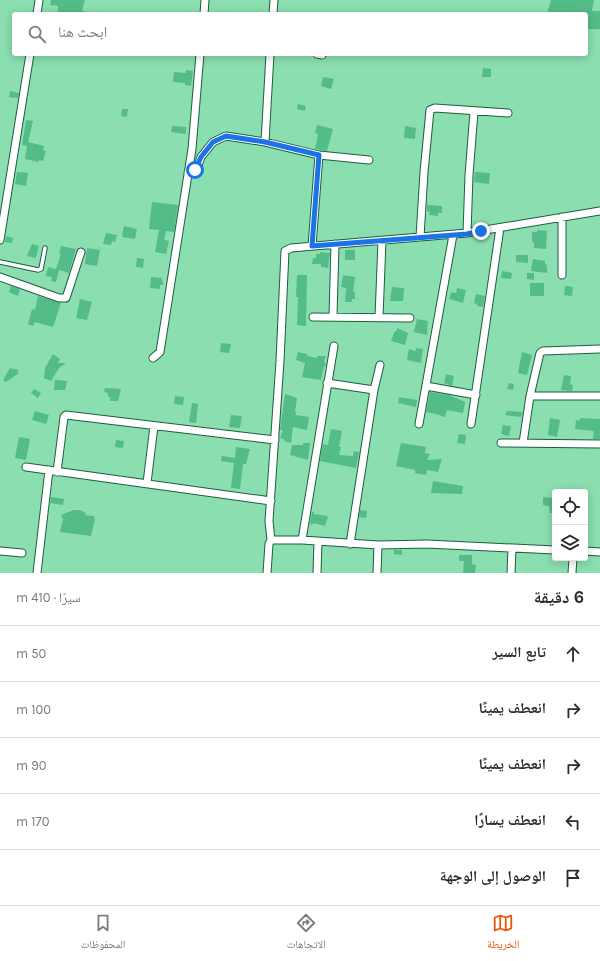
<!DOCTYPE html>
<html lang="ar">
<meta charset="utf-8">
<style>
:root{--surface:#fff;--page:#f2f2f3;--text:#2b2b33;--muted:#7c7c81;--line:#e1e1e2;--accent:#ea580c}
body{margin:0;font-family:Karla,"Noto Naskh Arabic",sans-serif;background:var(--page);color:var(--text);direction:rtl}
.controls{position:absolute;right:12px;bottom:12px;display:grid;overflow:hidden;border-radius:4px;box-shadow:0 2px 10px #0003}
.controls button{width:36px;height:36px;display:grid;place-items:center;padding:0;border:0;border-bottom:1px solid var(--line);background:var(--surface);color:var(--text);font:20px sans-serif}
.stop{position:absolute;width:12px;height:12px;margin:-9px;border:3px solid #1a73e8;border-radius:50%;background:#fff}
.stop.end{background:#1a73e8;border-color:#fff;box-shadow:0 1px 4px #0008}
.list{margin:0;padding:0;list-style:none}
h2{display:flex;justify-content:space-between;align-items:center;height:52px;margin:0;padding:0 16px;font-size:17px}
h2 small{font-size:13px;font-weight:400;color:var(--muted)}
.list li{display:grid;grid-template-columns:26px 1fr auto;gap:12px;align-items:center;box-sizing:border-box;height:56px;padding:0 16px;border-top:1px solid var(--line)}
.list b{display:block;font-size:15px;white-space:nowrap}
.list em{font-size:13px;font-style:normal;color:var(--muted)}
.icon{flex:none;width:22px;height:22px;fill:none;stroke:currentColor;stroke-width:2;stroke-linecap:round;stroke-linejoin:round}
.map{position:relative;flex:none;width:600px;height:573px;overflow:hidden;direction:ltr}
.search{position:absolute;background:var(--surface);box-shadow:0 2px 10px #0003;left:12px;right:12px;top:12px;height:44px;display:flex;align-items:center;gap:10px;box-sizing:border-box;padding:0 14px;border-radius:4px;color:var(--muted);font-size:15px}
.sheet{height:332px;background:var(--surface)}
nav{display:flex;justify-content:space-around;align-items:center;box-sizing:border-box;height:56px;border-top:1px solid var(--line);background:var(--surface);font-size:11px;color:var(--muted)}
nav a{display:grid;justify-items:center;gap:2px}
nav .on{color:var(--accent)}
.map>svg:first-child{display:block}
.building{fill:#54bc88}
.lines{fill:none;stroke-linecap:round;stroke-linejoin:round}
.lane-casing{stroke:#1d5e3f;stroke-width:5.5}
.street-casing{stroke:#1d5e3f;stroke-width:9}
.lane{stroke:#fff;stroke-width:3.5}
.street{stroke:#fff;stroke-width:7}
.route{stroke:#1a73e8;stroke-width:5}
</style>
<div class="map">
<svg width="600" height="573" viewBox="0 0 600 573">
<rect width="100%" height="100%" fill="#8adeb0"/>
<path class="building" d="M51,0H85L82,10L90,14H58V6L50,5Z
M551,0H594L592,11H600V29H586V14H547Z
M483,68L491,69V77H482Z
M186,70L193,71L191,86L185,85V83L173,82L174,72L186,73Z
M323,77L334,79L331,89L321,86Z
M10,91L19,93L18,98L9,97Z
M298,104L306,106L305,111L297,109Z
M122,109H128L127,117L121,116Z
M26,120L33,121L28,142L44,146L43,150L46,151L43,161L39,160V162L25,159L27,146L22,145Z
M317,125L333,129L327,151L315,149L318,134L315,133Z
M172,126L186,127V134L171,132Z
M405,126L416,128L415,139L404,138Z
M17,172L28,173L26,186L15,184Z
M475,172L490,173L489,184L474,182Z
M152,202L178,205L174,232L166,231L164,240L169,241L166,254L155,252L159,230L149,229Z
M427,205L442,206V213H438V216L429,215L430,212L427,211Z
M124,226L137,229L135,239L122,237Z
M537,230L547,231L546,249L534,248V243H533L532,240V232H537Z
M106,233L117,235L115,242L112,241L111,245L103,244Z
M6,236L13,238L12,243L5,242Z
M32,244L39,246L36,258L27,256Z
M61,246L76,249L69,273L56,269L61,254H59Z
M87,248L100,250L97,266L85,264Z
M345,250H355V260H345Z
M320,252L330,253L328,268L321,267V264H312L313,258H316V254H320Z
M516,255H528V263L516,262Z
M137,258L144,259L143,268L136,267Z
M533,259L545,261V264H546L547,267V273L531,271Z
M48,267L59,270L56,282L51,281L52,277L46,276Z
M502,271L512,273L511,279L501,278Z
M527,273H534V280L527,279Z
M297,275H307L306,326L297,325L298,297H296Z
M343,275L355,277L353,292H355V299H352V302H345L346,288L341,287Z
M151,277L162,278L161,280L163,281V285H160V289L150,288Z
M530,283H544V296H530Z
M11,286L20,289L18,296L9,292Z
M565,286L573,287L572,296L564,295Z
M392,287L404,288L403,301H390Z
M457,288L466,290L463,303L449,299L451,292L456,293Z
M476,294L485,296L483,307L477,306V304L474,303Z
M38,296L61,303L53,327L35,322L33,326L28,324L32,309L35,310Z
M80,299L92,302L87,320L76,318Z
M417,319L428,321L427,335L414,332Z
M397,328L408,333L405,345L391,341L395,331H397Z
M221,343L231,344L229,353L220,352Z
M416,348L423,349L421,363L407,360L409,349L416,351Z
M298,352L307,354V356L317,358V356H326L324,361L325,362L326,367L324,366L321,380L302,377L305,363L296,360Z
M522,352L532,355L527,375L518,373Z
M53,354L60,359L58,363H66L59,368L51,381L44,378L45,368Z
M10,368L18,370L17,372L19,373L6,382L3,380Z
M446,374L454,376L452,386L444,383Z
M564,375L571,376L570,384L573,385L572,391L561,390Z
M55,380L67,381L65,390H54Z
M509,383L514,384L513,390L507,389Z
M105,388L121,389L118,401H110V397H108V393L104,392Z
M34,389L41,393L38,398L31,393Z
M430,392L449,395L465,402L463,413L447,410L445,417L440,416V415L426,412Z
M285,394L297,398L295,412H296V415L309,417L307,430L293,427L291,443L284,441V439L280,438L283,430H280Z
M175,396L184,397L183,405L174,404Z
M399,397L417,400L416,407L398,403Z
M192,403L198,404L196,423L189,422Z
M35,411L49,415L46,424L32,420Z
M507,411L522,412L521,417L505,415Z
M231,415L242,416L240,428L229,427Z
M550,418L560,420L557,437L548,435Z
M580,418L600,419V439H593L594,431L575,429L576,420L580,421Z
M503,425L511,426L509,436L501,434Z
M331,429L342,431L339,447H341L339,455L353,456L354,451L359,452L356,468L320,461L323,444L328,445Z
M459,434L466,435L465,444L457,443Z
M19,437L30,439L26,460L15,458Z
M116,440L124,441L123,448L115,447Z
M303,443H310L308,460L290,455L292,445H303Z
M401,443L426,447L425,453L430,454L427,460L442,459L438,472L427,470L426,475L415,473V470L396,466Z
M236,447L250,449L246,464H243L240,489L231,488L234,463L221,461L222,456L235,458Z
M433,481L463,486L462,494L431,493Z
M51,497L64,499L63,505L50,503Z
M543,497L555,498V513H550L549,506L543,505Z
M74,510H80L86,513L85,515L94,516L95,519L91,536L60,532L63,519L61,516L63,514Z
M360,510L367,511L366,518L359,517Z
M312,512H314V514L328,516L325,526L313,523L312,525L310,524Z
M394,550H402V555L394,554Z
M459,555H472V564L476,565L475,573H463L464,561H459Z"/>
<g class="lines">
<defs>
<path id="lane" d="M0,262L38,270L41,269L45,248"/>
<path id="street" d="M37,14L39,0
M204,14L205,0
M273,14L274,0
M317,54L322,55
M265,142L270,54
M319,155L369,160
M188,173L197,168L201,157L213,142L226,136L265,142L319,155L312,246
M562,217V275
M467,233L469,175L474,112
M420,237L424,172L430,110L435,108L508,113
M0,240L30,54
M0,277L59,298H66L81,252
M333,316L335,244
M313,317L410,318
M379,317L382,241
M153,358L160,352L192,149L200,54
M327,383L374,390
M426,386L476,395
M530,396H600
M419,424L453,235
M471,424L500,228
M501,443L600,444
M523,443L530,396L540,353L543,351L600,349
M26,467L271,501
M57,472L64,417L66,415L275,440
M147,483L154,426
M271,540L269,521L280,361L285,251L291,248L467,233L600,211
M302,540L334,346
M350,544L374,390L380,365
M0,551L22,553
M585,551L600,552
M37,573L49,470
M267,573L269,544L271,540H302L378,545L427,544L555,550
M317,573L318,542
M377,573L378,545
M511,573L512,549
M572,573L573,558"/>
</defs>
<use href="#lane" class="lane-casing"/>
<use href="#street" class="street-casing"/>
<use href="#lane" class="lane"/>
<use href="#street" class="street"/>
</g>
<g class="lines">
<path class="route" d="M195,170L201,157L213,142L226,136L265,142L319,155L312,246L467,234L481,231"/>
</g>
</svg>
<div class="controls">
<button><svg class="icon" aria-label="locate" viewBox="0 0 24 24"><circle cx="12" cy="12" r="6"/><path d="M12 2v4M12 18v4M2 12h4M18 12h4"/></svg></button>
<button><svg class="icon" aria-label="layers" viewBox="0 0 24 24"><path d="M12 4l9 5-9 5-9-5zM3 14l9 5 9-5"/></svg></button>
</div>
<div class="stop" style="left:195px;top:170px"></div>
<div class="stop end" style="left:481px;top:231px"></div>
<div class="search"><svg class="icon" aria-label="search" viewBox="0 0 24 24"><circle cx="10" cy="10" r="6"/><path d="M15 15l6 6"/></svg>ابحث هنا</div>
</div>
<section class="sheet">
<h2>6 دقيقة<small>سيرًا · 410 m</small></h2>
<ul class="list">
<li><svg class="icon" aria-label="ahead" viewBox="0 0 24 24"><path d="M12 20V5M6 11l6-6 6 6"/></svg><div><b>تابع السير</b></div><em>50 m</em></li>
<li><svg class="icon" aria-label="right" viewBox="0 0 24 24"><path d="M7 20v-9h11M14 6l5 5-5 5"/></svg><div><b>انعطف يمينًا</b></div><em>100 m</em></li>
<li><svg class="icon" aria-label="right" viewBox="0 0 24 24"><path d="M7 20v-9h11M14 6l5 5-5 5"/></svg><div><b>انعطف يمينًا</b></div><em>90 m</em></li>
<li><svg class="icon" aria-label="left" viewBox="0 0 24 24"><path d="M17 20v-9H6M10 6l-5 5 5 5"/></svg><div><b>انعطف يسارًا</b></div><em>170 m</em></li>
<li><svg class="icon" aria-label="arrive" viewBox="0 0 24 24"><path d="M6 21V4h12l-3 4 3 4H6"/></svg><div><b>الوصول إلى الوجهة</b></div></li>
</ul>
</section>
<nav>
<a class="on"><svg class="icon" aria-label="map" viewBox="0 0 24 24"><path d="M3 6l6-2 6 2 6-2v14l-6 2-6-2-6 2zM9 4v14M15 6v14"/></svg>الخريطة</a>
<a><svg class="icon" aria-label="directions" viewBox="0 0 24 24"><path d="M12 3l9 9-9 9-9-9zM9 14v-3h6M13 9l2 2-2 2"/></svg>الاتجاهات</a>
<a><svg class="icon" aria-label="saved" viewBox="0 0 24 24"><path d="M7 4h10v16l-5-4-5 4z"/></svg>المحفوظات</a>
</nav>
